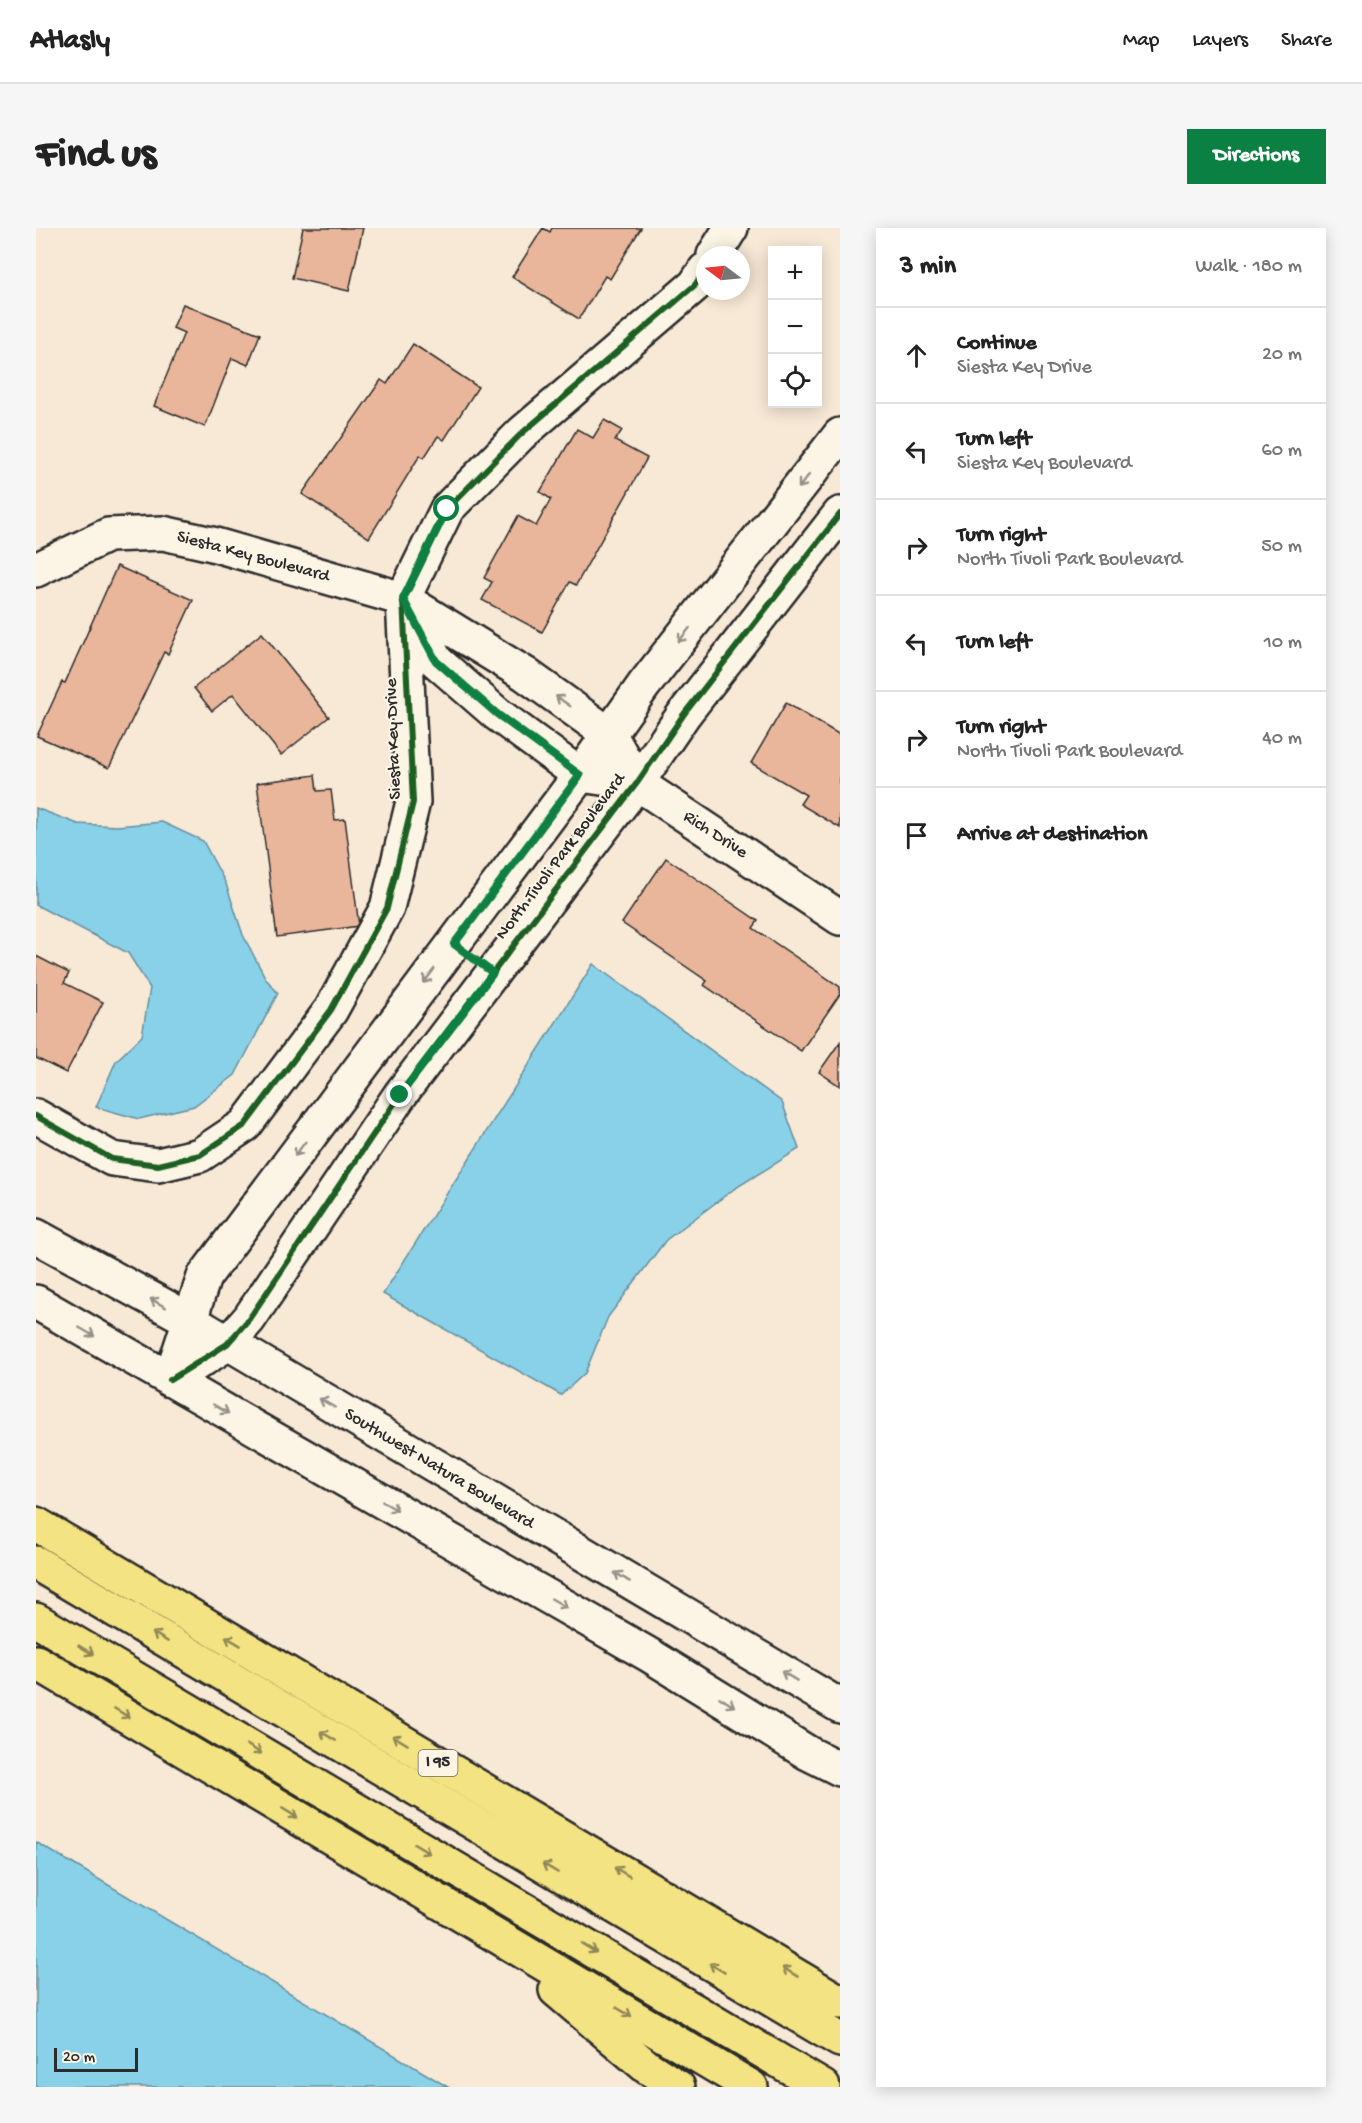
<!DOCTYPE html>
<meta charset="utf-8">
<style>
:root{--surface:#fff;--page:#f6f6f6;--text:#222;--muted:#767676;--line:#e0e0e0;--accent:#0b8043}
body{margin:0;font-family:"Gochi Hand",sans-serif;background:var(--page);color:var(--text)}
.controls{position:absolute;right:18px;top:18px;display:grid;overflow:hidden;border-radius:0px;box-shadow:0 3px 15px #0003}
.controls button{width:54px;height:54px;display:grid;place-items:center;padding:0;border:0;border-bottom:2px solid var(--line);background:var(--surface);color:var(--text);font:30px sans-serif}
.compass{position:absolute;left:660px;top:18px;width:54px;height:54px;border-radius:50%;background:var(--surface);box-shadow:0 3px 15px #0003;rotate:286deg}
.scale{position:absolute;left:18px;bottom:15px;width:84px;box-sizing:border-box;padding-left:6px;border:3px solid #2b2b2b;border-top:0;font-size:16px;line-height:21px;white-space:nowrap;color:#2b2b2b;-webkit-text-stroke:4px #fcf5e5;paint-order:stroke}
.stop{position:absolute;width:18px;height:18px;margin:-14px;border:4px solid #0b8043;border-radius:50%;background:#fff}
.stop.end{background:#0b8043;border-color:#fff;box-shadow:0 2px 6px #0008}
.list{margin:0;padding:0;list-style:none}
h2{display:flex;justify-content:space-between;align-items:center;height:78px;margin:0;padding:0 24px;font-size:26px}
h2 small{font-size:20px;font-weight:400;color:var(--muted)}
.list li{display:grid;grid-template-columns:39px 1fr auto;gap:18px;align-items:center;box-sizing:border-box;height:96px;padding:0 24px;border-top:2px solid var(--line)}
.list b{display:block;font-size:22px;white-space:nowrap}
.list p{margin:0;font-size:20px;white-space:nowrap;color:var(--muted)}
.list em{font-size:20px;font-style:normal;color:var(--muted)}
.icon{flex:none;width:33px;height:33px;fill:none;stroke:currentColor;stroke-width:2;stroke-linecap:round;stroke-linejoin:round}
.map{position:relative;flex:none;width:804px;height:1859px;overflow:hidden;border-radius:0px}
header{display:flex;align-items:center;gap:36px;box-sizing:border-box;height:84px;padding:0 30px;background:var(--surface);border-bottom:2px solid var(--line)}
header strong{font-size:28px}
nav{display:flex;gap:33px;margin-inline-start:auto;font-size:21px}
.intro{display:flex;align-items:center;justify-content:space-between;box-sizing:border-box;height:144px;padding:0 36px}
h1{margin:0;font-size:42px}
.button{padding:15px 27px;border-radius:0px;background:var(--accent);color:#fff;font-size:21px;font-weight:700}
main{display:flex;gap:36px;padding:0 36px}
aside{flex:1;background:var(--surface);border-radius:0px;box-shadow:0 3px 15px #0003}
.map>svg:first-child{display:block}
.water{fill:#88d1e9;stroke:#638f9d;stroke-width:1.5}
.building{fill:#e9b69b;stroke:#2b2b2b;stroke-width:1.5}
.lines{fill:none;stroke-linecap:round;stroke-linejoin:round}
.minor-casing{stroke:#2b2b2b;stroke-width:38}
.highway-casing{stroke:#2b2b2b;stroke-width:38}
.minor{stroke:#fcf5e5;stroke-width:33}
.highway{stroke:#f4e382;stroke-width:33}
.cycleway-casing{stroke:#fcf5e5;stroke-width:10}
.cycleway{stroke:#1b5e20;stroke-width:6}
.oneway{stroke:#949088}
.oneway2{stroke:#908756}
.route{stroke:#0b8043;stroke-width:8}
.labels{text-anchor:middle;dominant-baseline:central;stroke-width:4.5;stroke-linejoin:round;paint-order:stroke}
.shield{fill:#fcf5e5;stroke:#6a6863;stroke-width:1.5}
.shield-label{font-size:16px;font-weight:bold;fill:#2b2b2b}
.street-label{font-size:18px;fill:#2b2b2b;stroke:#fcf5e5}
</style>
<header>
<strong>Atlasly</strong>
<nav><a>Map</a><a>Layers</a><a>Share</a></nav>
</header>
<div class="intro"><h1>Find us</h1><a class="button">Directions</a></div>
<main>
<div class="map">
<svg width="804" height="1859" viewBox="0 0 804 1859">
<rect width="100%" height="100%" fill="#f8e8d6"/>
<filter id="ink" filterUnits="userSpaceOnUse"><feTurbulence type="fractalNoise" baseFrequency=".0167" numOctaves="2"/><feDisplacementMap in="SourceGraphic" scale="12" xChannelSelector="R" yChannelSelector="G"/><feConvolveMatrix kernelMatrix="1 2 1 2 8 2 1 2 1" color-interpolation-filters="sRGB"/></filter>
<g filter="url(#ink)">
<path class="water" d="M0,580L42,596L81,598L126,594L167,613L190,656L207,707L230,751L242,765L199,847L158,878L103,891L60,879L80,833L106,808L114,760L92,725L0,677Z
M557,736L746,874L763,921L698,961L630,1012L572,1089L549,1145L525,1167L347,1066Z
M0,1614L412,1859H0Z"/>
<path class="building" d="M267,0H327L313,63L256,50Z
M507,0L514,4L516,0H605L574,51L569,48L543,91L476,49Z
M147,76L224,106L212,137L196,130L169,199L118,178L148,105L137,100Z
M377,116L442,159L408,212L402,208L388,230L384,227L333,310L266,266L345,152L351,156Z
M568,192L586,202L579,213L611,230L540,357L534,354L506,404L446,372L456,354L448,350L482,288L500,298L515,271L504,264L541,201L557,210Z
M81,338L157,372L132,426L128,424L73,540L1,508L26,454L29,455Z
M226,405L293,489L245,527L197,466L176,483L158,460Z
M750,475L804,507V600L764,576L770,567L715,535Z
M279,547L281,563L295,562L299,592L309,591L323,698L241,709L221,555Z
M630,630L722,693L717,700L804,759V766L765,823L668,757L671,753L586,695Z
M0,728L33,745L28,755L67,774L30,845L0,830Z
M804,814V858L783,844Z"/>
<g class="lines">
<defs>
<path id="minor" d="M678,27L695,0
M0,342L72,307L127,305L176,316L367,371L489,446L574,507L601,555L804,690
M372,380L400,433L461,486L544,547L601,555
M0,888L76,931L122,937L164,927L209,897L295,782L351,680L377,574L367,371L411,281L485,206L659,57L669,42
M0,1008L152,1091L804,1478
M0,1074L615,1428L772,1525L804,1541
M134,1152L168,1049L544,547L608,457L804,207
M134,1152L191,1116L213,1091L364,867L601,555L648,486L804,286"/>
<path id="highway" d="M0,1296L804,1774
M0,1335L804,1812
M0,1392L787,1859
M0,1434L715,1859
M520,1762L611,1839L642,1859"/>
</defs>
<use href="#minor" class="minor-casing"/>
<use href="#highway" class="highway-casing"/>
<use href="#minor" class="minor"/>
<use href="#highway" class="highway"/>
<defs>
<path id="cycleway" d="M0,888L76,931L122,937L164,927L209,897L295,782L351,680L377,574L367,371L411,281L485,206L659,57L669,42
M134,1152L191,1116L213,1091L364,867L601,555L648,486L804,286"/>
</defs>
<use href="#cycleway" class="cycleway-casing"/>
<use href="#cycleway" class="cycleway"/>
</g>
<defs><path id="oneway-shaft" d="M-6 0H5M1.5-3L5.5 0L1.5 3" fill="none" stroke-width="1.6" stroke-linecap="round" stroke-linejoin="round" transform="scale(1.5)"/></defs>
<g class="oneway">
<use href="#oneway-shaft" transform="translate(768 253) rotate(128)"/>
<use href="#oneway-shaft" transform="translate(648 407) rotate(129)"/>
<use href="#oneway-shaft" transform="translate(527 473) rotate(-145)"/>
<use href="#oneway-shaft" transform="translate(393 748) rotate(127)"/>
<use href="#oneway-shaft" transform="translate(264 921) rotate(127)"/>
<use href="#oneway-shaft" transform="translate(122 1075) rotate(-151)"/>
<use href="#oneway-shaft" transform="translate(51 1104) rotate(30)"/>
<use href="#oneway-shaft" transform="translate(291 1175) rotate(-150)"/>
<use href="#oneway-shaft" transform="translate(185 1181) rotate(30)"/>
<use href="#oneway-shaft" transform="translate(354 1278) rotate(30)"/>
<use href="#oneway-shaft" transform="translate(586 1349) rotate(-149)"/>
<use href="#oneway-shaft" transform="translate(523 1375) rotate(30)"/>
<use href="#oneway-shaft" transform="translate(753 1448) rotate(-149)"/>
<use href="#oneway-shaft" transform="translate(691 1474) rotate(32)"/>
</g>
<g class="oneway2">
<use href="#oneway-shaft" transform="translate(124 1409) rotate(-149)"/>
<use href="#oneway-shaft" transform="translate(197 1413) rotate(-149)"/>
<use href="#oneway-shaft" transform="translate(50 1422) rotate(31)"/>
<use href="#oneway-shaft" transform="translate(86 1485) rotate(31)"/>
<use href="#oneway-shaft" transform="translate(292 1508) rotate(-149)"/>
<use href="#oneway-shaft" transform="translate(364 1512) rotate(-149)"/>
<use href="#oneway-shaft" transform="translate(218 1521) rotate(31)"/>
<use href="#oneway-shaft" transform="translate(254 1585) rotate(31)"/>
<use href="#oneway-shaft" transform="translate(386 1621) rotate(31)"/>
<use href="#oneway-shaft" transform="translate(514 1640) rotate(-149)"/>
<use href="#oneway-shaft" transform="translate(586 1644) rotate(-149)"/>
<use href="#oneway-shaft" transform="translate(553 1720) rotate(31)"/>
<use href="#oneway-shaft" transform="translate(681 1740) rotate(-149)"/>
<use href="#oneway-shaft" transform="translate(754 1744) rotate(-149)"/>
<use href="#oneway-shaft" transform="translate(588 1784) rotate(31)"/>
</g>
</g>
<g class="lines" filter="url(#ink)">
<path class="route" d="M364,867L457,745L418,716L544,547L461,486L400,433L367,371L411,281"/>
</g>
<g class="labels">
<rect class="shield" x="382.5" y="1522" width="39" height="26" rx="4.5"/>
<g class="shield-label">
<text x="402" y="1535">I 95</text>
</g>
<g class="street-label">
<text transform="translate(217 329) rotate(15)">Siesta Key Boulevard</text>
<text transform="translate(358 511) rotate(-92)">Siesta Key Drive</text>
<text transform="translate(679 607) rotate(33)">Rich Drive</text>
<text transform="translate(525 629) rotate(-53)">North Tivoli Park Boulevard</text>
<text transform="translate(403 1241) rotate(31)">Southwest Natura Boulevard</text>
</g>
</g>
</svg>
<div class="controls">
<button>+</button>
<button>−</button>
<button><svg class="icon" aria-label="locate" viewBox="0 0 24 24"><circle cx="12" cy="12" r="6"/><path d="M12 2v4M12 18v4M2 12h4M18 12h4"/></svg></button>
</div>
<svg class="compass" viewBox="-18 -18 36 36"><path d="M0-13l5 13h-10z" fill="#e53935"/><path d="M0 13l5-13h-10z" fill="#767676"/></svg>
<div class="scale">20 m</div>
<div class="stop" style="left:411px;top:281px"></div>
<div class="stop end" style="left:364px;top:867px"></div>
</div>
<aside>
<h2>3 min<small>Walk · 180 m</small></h2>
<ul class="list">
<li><svg class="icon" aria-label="ahead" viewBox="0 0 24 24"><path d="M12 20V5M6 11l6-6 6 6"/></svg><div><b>Continue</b><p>Siesta Key Drive</p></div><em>20 m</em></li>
<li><svg class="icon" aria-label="left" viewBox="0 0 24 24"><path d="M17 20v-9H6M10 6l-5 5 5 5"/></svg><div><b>Turn left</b><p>Siesta Key Boulevard</p></div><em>60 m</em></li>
<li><svg class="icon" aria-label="right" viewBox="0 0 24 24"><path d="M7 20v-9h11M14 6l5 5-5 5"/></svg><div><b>Turn right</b><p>North Tivoli Park Boulevard</p></div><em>50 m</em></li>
<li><svg class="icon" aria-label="left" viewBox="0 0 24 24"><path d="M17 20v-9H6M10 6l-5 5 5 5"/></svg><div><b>Turn left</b></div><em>10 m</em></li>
<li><svg class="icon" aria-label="right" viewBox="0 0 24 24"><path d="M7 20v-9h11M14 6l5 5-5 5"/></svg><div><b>Turn right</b><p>North Tivoli Park Boulevard</p></div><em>40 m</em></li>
<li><svg class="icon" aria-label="arrive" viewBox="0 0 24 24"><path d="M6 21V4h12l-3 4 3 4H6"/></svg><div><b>Arrive at destination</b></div></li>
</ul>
</aside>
</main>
